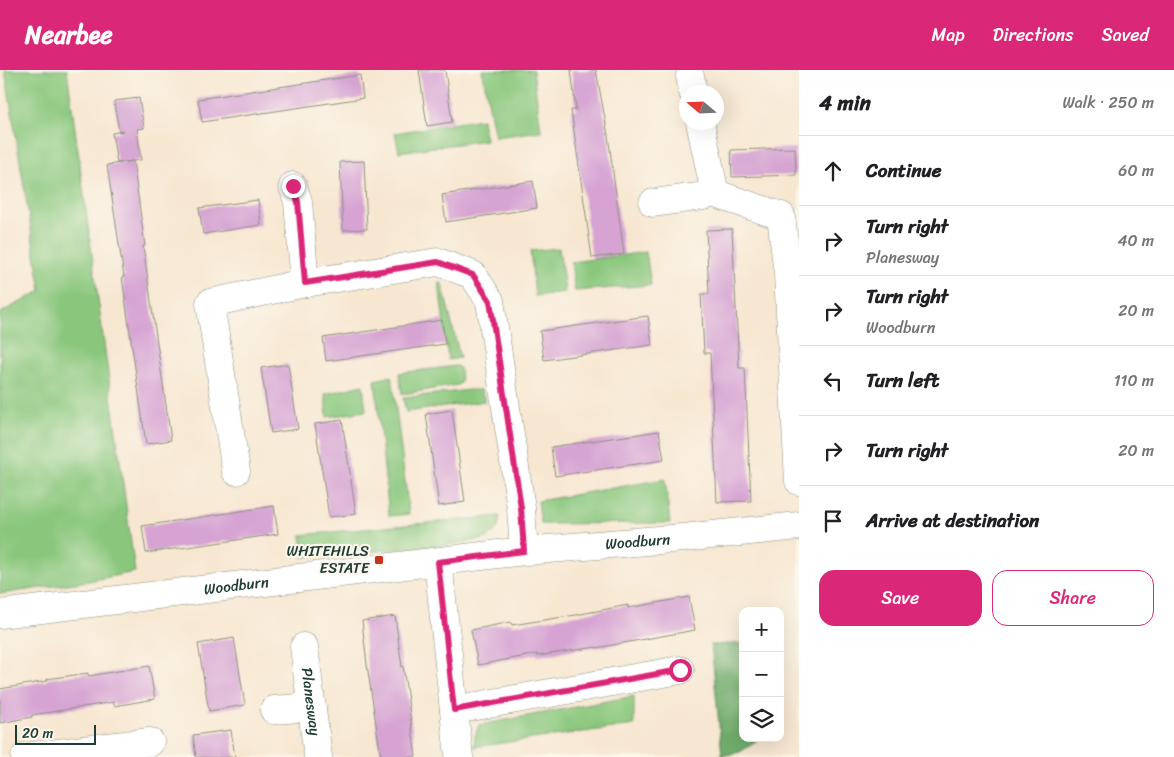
<!DOCTYPE html>
<meta charset="utf-8">
<style>
:root{--surface:#fff;--page:#f6f6f6;--text:#202124;--muted:#757577;--line:#e0e0e0;--accent:#db2777}
body{margin:0;font-family:Sriracha,sans-serif;background:var(--page);color:var(--text)}
.controls{position:absolute;right:15px;bottom:15px;display:grid;overflow:hidden;border-radius:10px;box-shadow:0 5px 20px #0002}
.controls button{width:45px;height:45px;display:grid;place-items:center;padding:0;border:0;border-bottom:1px solid var(--line);background:var(--surface);color:var(--text);font:25px sans-serif}
.compass{position:absolute;left:679px;top:15px;width:45px;height:45px;border-radius:50%;background:var(--surface);box-shadow:0 5px 20px #0002;rotate:289deg}
.scale{position:absolute;left:15px;bottom:12px;width:81px;box-sizing:border-box;padding-left:5px;border:2px solid #1f3d34;border-top:0;font-size:14px;line-height:18px;white-space:nowrap;color:#1f3d34;-webkit-text-stroke:4px #fbf7ec;paint-order:stroke}
.stop{position:absolute;width:15px;height:15px;margin:-11px;border:4px solid #db2777;border-radius:50%;background:#fff}
.stop.end{background:#db2777;border-color:#fff;box-shadow:0 1px 5px #0008}
.list{margin:0;padding:0;list-style:none}
h2{display:flex;justify-content:space-between;align-items:center;height:65px;margin:0;padding:0 20px;font-size:21px}
h2 small{font-size:16px;font-weight:400;color:var(--muted)}
.list li{display:grid;grid-template-columns:32px 1fr auto;gap:15px;align-items:center;box-sizing:border-box;height:70px;padding:0 20px;border-top:1px solid var(--line)}
.list b{display:block;font-size:19px;white-space:nowrap}
.list p{margin:0;font-size:16px;white-space:nowrap;color:var(--muted)}
.list em{font-size:16px;font-style:normal;color:var(--muted)}
.actions{display:flex;gap:10px;padding:15px 20px}
.actions a{flex:1;padding:11px 0;border:1px solid var(--accent);border-radius:15px;text-align:center;font-size:18px;color:var(--accent)}
.actions .main{background:var(--accent);color:#fff}
.icon{flex:none;width:28px;height:28px;fill:none;stroke:currentColor;stroke-width:2;stroke-linecap:round;stroke-linejoin:round}
.map{position:relative;flex:none;width:799px;height:687px;overflow:hidden}
header{display:flex;align-items:center;gap:30px;box-sizing:border-box;height:70px;padding:0 25px;background:var(--accent);color:#fff}
header strong{font-size:24px}
nav{display:flex;gap:28px;margin-inline-start:auto;font-size:18px}
main{display:flex}
aside{flex:1;background:var(--surface)}
.map>svg:first-child{display:block}
.green{fill:#8ac77d;stroke:#548258}
.forest{fill:#6fac6c;stroke:#477450}
.building{fill:#d6a3d3}
.lines{fill:none;stroke-linecap:round;stroke-linejoin:round}
.minor-casing{stroke:#8b9282;stroke-width:29}
.minor{stroke:#fff;stroke-width:28}
.route{stroke:#db2777;stroke-width:6}
.poi-dot{fill:#c8321e;stroke:#fbf7ec;stroke-width:2}
.labels{text-anchor:middle;dominant-baseline:central;stroke-width:4.5;stroke-linejoin:round;paint-order:stroke}
.street-label{font-size:15px;fill:#1f3d34;stroke:#fbf7ec}
.poi-label{font-size:15px;fill:#1f3d34;stroke:#fbf7ec;text-anchor:end}
</style>
<header>
<strong>Nearbee</strong>
<nav><a>Map</a><a>Directions</a><a>Saved</a></nav>
</header>
<main>
<div class="map">
<svg width="799" height="687" viewBox="0 0 799 687">
<rect width="100%" height="100%" fill="#fbf7ec"/>
<filter id="ink" filterUnits="userSpaceOnUse"><feTurbulence type="fractalNoise" baseFrequency=".02" numOctaves="2"/><feDisplacementMap in="SourceGraphic" scale="10" xChannelSelector="R" yChannelSelector="G"/><feConvolveMatrix kernelMatrix="1 2 1 2 8 2 1 2 1" color-interpolation-filters="sRGB"/></filter>
<filter id="wash" filterUnits="userSpaceOnUse"><feTurbulence type="fractalNoise" baseFrequency=".0096" numOctaves="4" result="noise"/><feDisplacementMap in="SourceGraphic" scale="20" xChannelSelector="R" yChannelSelector="G"/><feGaussianBlur stdDeviation="1.12" result="paint"/><feColorMatrix in="noise" values="0 0 0 0 0 0 0 0 0 0 0 0 0 0 0 0 0 1.4 0 .05"/><feComposite in="paint" operator="in"/></filter>
<g filter="url(#wash)">
<rect width="100%" height="100%" fill="#f7e7d1"/>
<path class="green" d="M5,0H67L135,502L88,511L0,524V243L41,221Z
M482,0H533L541,61L495,67Z
M482,49L486,70L399,82L395,63Z
M559,178L565,222L535,226L530,181Z
M646,182L651,215L575,221L571,192Z
M439,213H442L460,288L448,290Z
M456,296L460,298L461,312L458,315L402,324L399,303Z
M392,306L409,444L389,446L375,310Z
M363,315L366,341L327,347L325,324Z
M469,320H481L485,331L406,342L403,328Z
M665,409L670,453L541,454L538,431Z
M500,446L498,458L488,468L447,475L303,487L301,465Z
M634,626V655L474,677L475,666L479,655Z"/>
<path class="forest" d="M743,573V668H756V672L740,682L722,686L711,575Z"/>
<g id="blocks">
<path class="building" d="M419,0H445L452,52L427,56Z
M571,0H596L608,65L624,184L592,188L571,40H576Z
M360,5L363,28L202,52L198,29Z
M139,28L144,58L137,59L141,90L117,93L112,63L123,61H119L114,31Z
M795,78L796,105L732,107L731,80Z
M133,91L145,176H143L171,370L146,374L122,207H124L107,95Z
M364,91L367,159L343,160L340,92Z
M533,111L537,138L446,152L442,125Z
M258,130L261,155L203,164L199,138Z
M732,159L739,298H745L751,431L717,432L710,283H704L701,224H709L706,160Z
M648,246L652,275L544,290L540,261Z
M442,250L445,274L326,291L323,268Z
M288,294L298,359L271,363L261,298Z
M452,340L465,432L439,436L426,344Z
M342,350L356,444L329,447L315,354Z
M659,361L664,390L555,406L551,377Z
M274,436L278,464L146,483L142,456Z
M689,527L695,560L596,578V577L537,586V584L478,595L471,560L511,552L512,555L576,545L628,535V538Z
M395,546L402,597L403,596L416,687H381L367,595L362,551Z
M234,568L245,635L209,641L198,574Z
M149,596L155,629L114,636V632L32,645V647L0,653V619L47,611V609L68,606L88,603V606Z
M231,660L235,687H196L193,665Z"/>
</g>
</g>
<g filter="url(#ink)">
<use href="#blocks" fill-opacity="0" stroke="#8b9282" stroke-width="1"/>
<g class="lines">
<defs>
<g id="minor">
<path d="M690,6L693,22"/>
<path d="M293,116L298,132L305,213"/>
<path d="M713,123L781,146L788,204L799,411"/>
<path d="M653,133L704,126L713,123V114L700,52"/>
<path d="M236,401L210,233L305,213L438,192L473,205L490,231L521,438L524,481"/>
<path d="M438,492L459,687"/>
<path id="s1" d="M0,544L524,481L683,468L799,456"/>
<path id="s2" d="M304,577L318,687"/>
<path d="M274,640L312,637"/>
<path d="M454,640L680,600"/>
<path d="M25,687L150,672"/>
</g>
</defs>
<use href="#minor" class="minor-casing"/>
<use href="#minor" class="minor"/>
</g>
</g>
<g class="lines" filter="url(#ink)">
<path class="route" d="M293,116L298,132L305,213L438,192L473,205L490,231L521,438L524,481L438,492L454,640L680,600"/>
</g>
<rect class="poi-dot" x="374" y="485" width="10" height="10" rx="2.5"/>
<g class="labels">
<g class="street-label">
<text stroke="none"><textPath href="#s1" startOffset="642">Woodburn</textPath></text>
<text stroke="none"><textPath href="#s1" startOffset="238">Woodburn</textPath></text>
<text stroke="none"><textPath href="#s2" startOffset="55">Planesway</textPath></text>
</g>
<g class="poi-label">
<text x="369" y="481">WHITEHILLS<tspan x="369" dy="17">ESTATE</tspan></text>
</g>
</g>
</svg>
<div class="controls">
<button>+</button>
<button>−</button>
<button><svg class="icon" aria-label="layers" viewBox="0 0 24 24"><path d="M12 4l9 5-9 5-9-5zM3 14l9 5 9-5"/></svg></button>
</div>
<svg class="compass" viewBox="-18 -18 36 36"><path d="M0-13l5 13h-10z" fill="#e53935"/><path d="M0 13l5-13h-10z" fill="#757577"/></svg>
<div class="scale">20 m</div>
<div class="stop" style="left:680px;top:600px"></div>
<div class="stop end" style="left:293px;top:116px"></div>
</div>
<aside>
<h2>4 min<small>Walk · 250 m</small></h2>
<ul class="list">
<li><svg class="icon" aria-label="ahead" viewBox="0 0 24 24"><path d="M12 20V5M6 11l6-6 6 6"/></svg><div><b>Continue</b></div><em>60 m</em></li>
<li><svg class="icon" aria-label="right" viewBox="0 0 24 24"><path d="M7 20v-9h11M14 6l5 5-5 5"/></svg><div><b>Turn right</b><p>Planesway</p></div><em>40 m</em></li>
<li><svg class="icon" aria-label="right" viewBox="0 0 24 24"><path d="M7 20v-9h11M14 6l5 5-5 5"/></svg><div><b>Turn right</b><p>Woodburn</p></div><em>20 m</em></li>
<li><svg class="icon" aria-label="left" viewBox="0 0 24 24"><path d="M17 20v-9H6M10 6l-5 5 5 5"/></svg><div><b>Turn left</b></div><em>110 m</em></li>
<li><svg class="icon" aria-label="right" viewBox="0 0 24 24"><path d="M7 20v-9h11M14 6l5 5-5 5"/></svg><div><b>Turn right</b></div><em>20 m</em></li>
<li><svg class="icon" aria-label="arrive" viewBox="0 0 24 24"><path d="M6 21V4h12l-3 4 3 4H6"/></svg><div><b>Arrive at destination</b></div></li>
</ul>
<div class="actions"><a class="main">Save</a><a>Share</a></div>
</aside>
</main>
